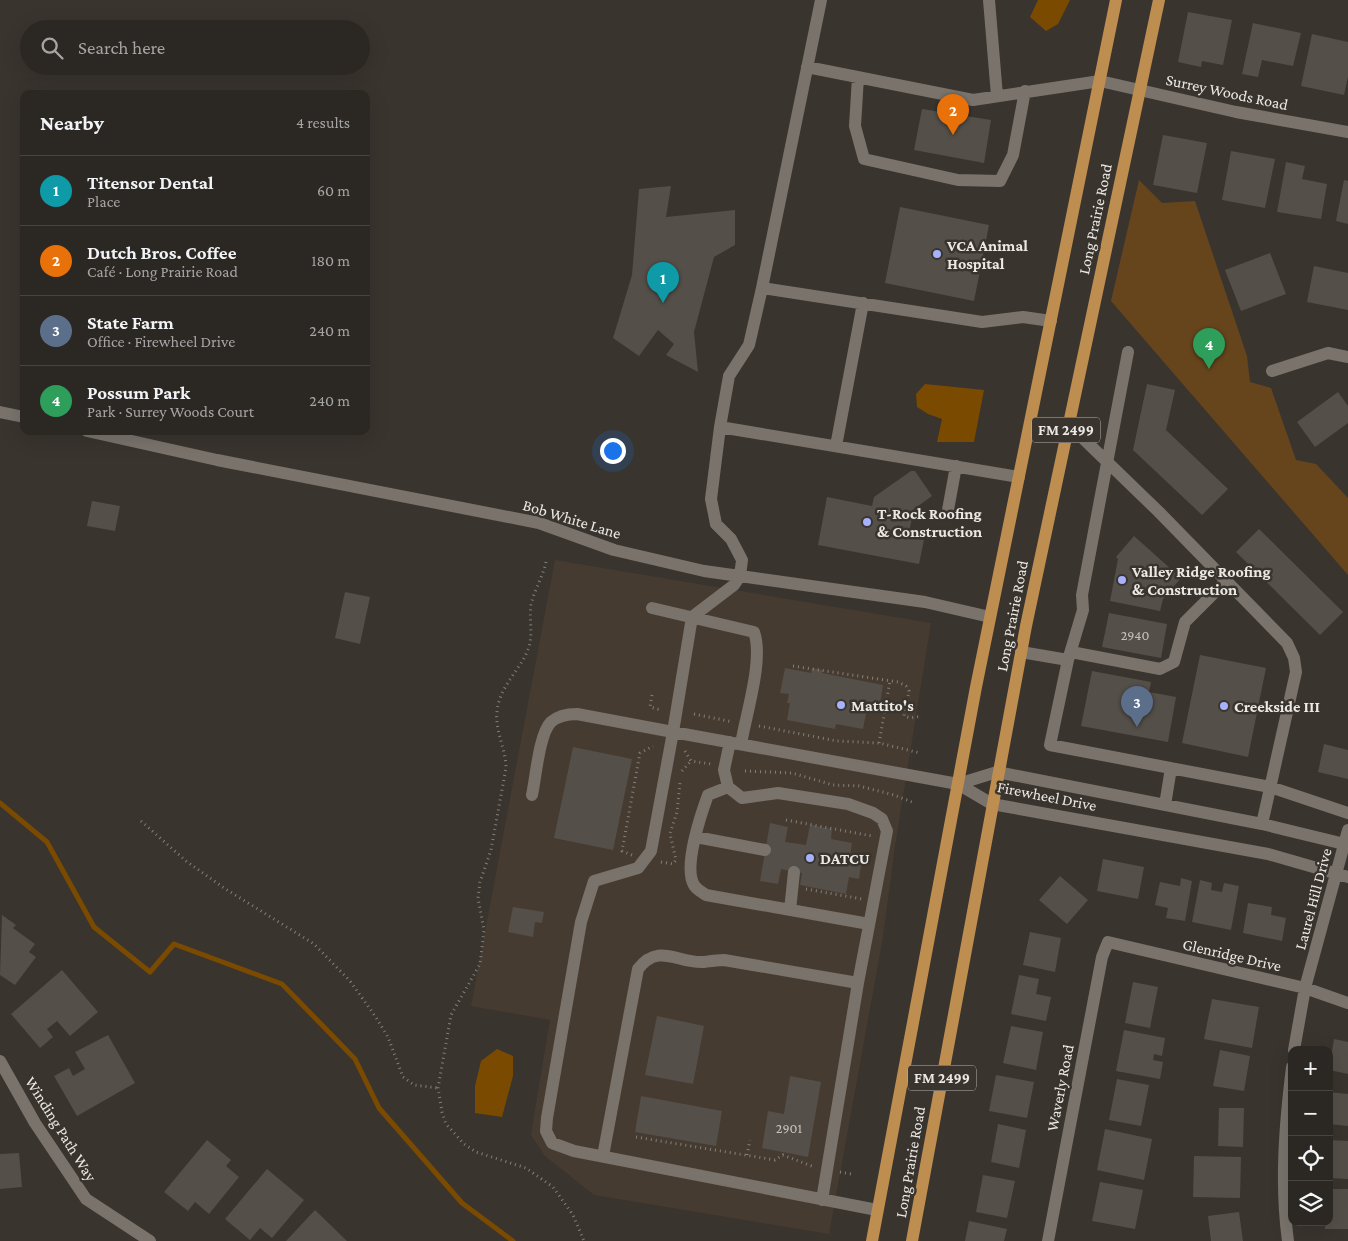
<!DOCTYPE html>
<meta charset="utf-8">
<style>
:root{--surface:#2b2722;--page:#37332f;--text:#f1f3f6;--muted:#a6a5a5;--line:#474440;--accent:#db2777}
body{margin:0;font-family:"Crimson Pro",serif;background:var(--page);color:var(--text)}
.controls{position:absolute;right:15px;bottom:15px;display:grid;overflow:hidden;border-radius:10px;box-shadow:0 5px 20px #0002}
.controls button{width:45px;height:45px;display:grid;place-items:center;padding:0;border:0;border-bottom:1px solid var(--line);background:var(--surface);color:var(--text);font:25px sans-serif}
.you{position:absolute;left:612px;top:450px;width:18px;height:18px;margin:-12px;border:4px solid #fff;border-radius:50%;background:#1a73e8;box-shadow:0 0 0 8px #1a73e833}
.badge{display:grid;place-items:center;width:32px;height:32px;border-radius:50%;background:var(--accent);color:#fff;font-size:16px;font-weight:700}
.pin{position:absolute;translate:-50% -41px;filter:drop-shadow(0 1px 2px #0008)}
.pin::after{content:'';position:absolute;top:26px;width:18px;height:15px;background:inherit;clip-path:polygon(0 0,100% 0,50% 100%)}
.list{margin:0;padding:0;list-style:none}
h2{display:flex;justify-content:space-between;align-items:center;height:65px;margin:0;padding:0 20px;font-size:21px}
h2 small{font-size:16px;font-weight:400;color:var(--muted)}
.list li{display:grid;grid-template-columns:32px 1fr auto;gap:15px;align-items:center;box-sizing:border-box;height:70px;padding:0 20px;border-top:1px solid var(--line)}
.list b{display:block;font-size:19px;white-space:nowrap}
.list p{margin:0;font-size:16px;white-space:nowrap;color:var(--muted)}
.list em{font-size:16px;font-style:normal;color:var(--muted)}
.icon{flex:none;width:28px;height:28px;fill:none;stroke:currentColor;stroke-width:2;stroke-linecap:round;stroke-linejoin:round}
.map{position:relative;flex:none;width:1348px;height:1241px;overflow:hidden}
.search{position:absolute;background:var(--surface);box-shadow:0 5px 20px #0002;left:20px;top:20px;width:350px;height:55px;display:flex;align-items:center;gap:12px;box-sizing:border-box;padding:0 18px;border-radius:28px;color:var(--muted);font-size:19px}
.panel{position:absolute;background:var(--surface);box-shadow:0 5px 20px #0002;left:20px;top:90px;width:350px;height:345px;border-radius:10px}
.map>svg:first-child{display:block}
.built{fill:#463b31}
.green{fill:#66451d}
.water{fill:#7a4a00}
.lines{fill:none;stroke-linecap:round;stroke-linejoin:round}
.stream{stroke:#7a4a00;stroke-width:5}
.building{fill:#554f49}
.minor-tunnel{stroke:#544f49;stroke-width:12;stroke-dasharray:12 6;stroke-linecap:butt}
.path{stroke:#837f7a;stroke-width:3;stroke-dasharray:1 4;stroke-linecap:butt}
.minor{stroke:#79736c;stroke-width:12}
.major{stroke:#be8d50;stroke-width:12}
.poi-dot{fill:#a7b1fc;stroke:#39342e;stroke-width:2}
.labels{text-anchor:middle;dominant-baseline:central;stroke-width:5;stroke-linejoin:round;paint-order:stroke}
.number-label{font-size:14px;fill:#c6c2be}
.shield{fill:#39342e;stroke:#b6b3ae;stroke-width:1}
.shield-label{font-size:15px;font-weight:bold;fill:#ece9e5}
.street-label{font-size:16px;fill:#ece9e5;stroke:#39342e}
.poi-label{font-size:16px;font-weight:bold;fill:#ece9e5;stroke:#39342e;text-anchor:start}
</style>
<div class="map">
<svg width="1348" height="1241" viewBox="0 0 1348 1241">
<rect width="100%" height="100%" fill="#39342e"/>
<path class="built" d="M555,560L931,623L895,846L883,937L829,1234L594,1195L545,1156L531,1135L550,1020L471,1006Z"/>
<path class="green" d="M1139,180L1162,203L1195,201L1247,356L1250,382L1271,388L1296,460L1316,464L1348,498V575L1111,301Z"/>
<path class="water" d="M1038,0H1070L1058,24L1046,31L1030,17Z
M925,384L984,390L974,442H937L942,419L928,414L917,407L916,394Z
M497,1049L513,1056V1076L502,1117L475,1113V1086L481,1061Z"/>
<g class="lines">
<path class="stream" d="M0,803L47,842L94,927L150,972L174,944L282,984L355,1059L379,1108L462,1203L513,1241"/>
</g>
<path class="building" d="M1188,12L1232,20L1223,65L1202,61L1201,67L1178,62Z
M1253,23L1301,33L1293,66L1262,60L1258,77L1242,74Z
M1312,34L1348,42V77L1344,95L1301,86Z
M922,109L991,120L984,163L914,150Z
M1163,135L1207,143L1197,193L1153,185Z
M1231,151L1275,159L1265,208L1222,200Z
M1286,162L1305,166L1302,179L1327,184L1321,219L1277,212Z
M1344,180L1348,181V224L1336,221Z
M671,186L666,217L735,210V245L714,257L694,332L698,372L666,355L674,344L658,330L639,356L613,338L632,275L639,189Z
M900,207L989,225L974,301L885,283Z
M1270,253L1286,294L1241,311L1225,270Z
M1314,266L1348,273V310L1307,302Z
M1147,384L1175,390L1166,430L1228,489L1202,515L1133,450Z
M1338,392L1348,406V423L1315,447L1297,422Z
M911,471H915L932,496L914,509L908,537L924,540L919,564L818,545L827,497L872,506L874,497Z
M92,501L120,506L115,531L87,526Z
M1259,529L1343,612L1320,635L1236,552Z
M1134,536L1181,578L1163,599L1160,611L1110,601L1118,559L1116,557Z
M345,592L370,597L360,644L335,638Z
M1109,613L1167,624L1161,658L1102,647Z
M1200,655L1266,668L1248,757L1182,743Z
M785,668L811,673L812,668L822,670V673L883,685L879,710L867,708L863,729L836,724L835,729L787,720L790,703H787L789,694L780,693Z
M1092,671L1151,682L1149,692L1176,697L1168,742L1081,726Z
M1324,744L1348,750V779L1318,772Z
M573,747L632,759L613,850L554,838Z
M770,823L788,827L785,842L806,845L810,825L832,829L831,839L852,843L850,857L862,859L859,879L849,877L846,894L800,885L802,873L781,869L778,884L760,881Z
M1103,859L1144,867L1138,899L1097,891Z
M1060,876L1088,900L1067,924L1039,900Z
M1181,878L1192,881L1185,921L1166,918L1168,908L1155,905L1160,882L1180,886Z
M1200,880L1212,883L1211,890L1222,892L1224,883L1239,886L1231,930L1192,922Z
M1248,903L1272,907L1271,915L1286,918L1282,941L1243,933Z
M513,907L544,912L542,923L535,922L533,937L508,932Z
M2,915L16,925L13,928L35,944L29,952L36,957L15,985L0,975Z
M1030,932L1061,938L1055,972L1023,965Z
M62,970L98,1012L70,1036L57,1021L47,1029L53,1037L40,1048L11,1014Z
M1019,975L1039,979L1036,994L1051,997L1046,1021L1011,1014Z
M1133,982L1158,987L1150,1028L1125,1023Z
M1212,999L1259,1007L1252,1048L1204,1039Z
M657,1016L704,1026L693,1084L645,1075Z
M1011,1026L1043,1032L1036,1070L1003,1063Z
M1124,1030L1165,1038L1162,1056L1154,1054L1153,1060L1163,1062L1160,1079L1116,1071Z
M108,1035L135,1083L77,1116L54,1076L69,1068L73,1076L85,1069L75,1052Z
M1334,1039L1348,1042V1074L1329,1070Z
M1220,1050L1250,1056L1244,1091L1213,1086Z
M996,1075L1034,1082L1027,1118L989,1111Z
M790,1076L821,1082L808,1157L762,1148L768,1111L784,1114Z
M1117,1079L1149,1085L1141,1126L1109,1120Z
M1329,1092L1348,1094V1126L1329,1124Z
M641,1096L722,1111L716,1146L635,1132Z
M1219,1108H1244L1243,1147L1218,1146Z
M998,1124L1026,1130L1019,1168L991,1162Z
M1105,1129L1152,1139L1144,1180L1097,1170Z
M207,1140L231,1160L226,1166L239,1177L209,1214L195,1202L188,1211L164,1192Z
M1329,1140L1348,1141V1179L1329,1178Z
M19,1153L22,1187L0,1189V1154Z
M1194,1156L1241,1157L1240,1198L1193,1197Z
M267,1169L304,1200L272,1238L260,1228L250,1240L225,1219Z
M983,1175L1015,1181L1007,1218L976,1212Z
M1100,1182L1143,1190L1135,1229L1092,1221Z
M1329,1189H1348V1229H1325V1222H1329Z
M315,1210L347,1241H286Z
M1239,1212L1243,1241H1211L1208,1216Z
M969,1221L1007,1229L1004,1241H965Z"/>
<g class="lines">
<path class="minor-tunnel" d="M765,850L791,855L794,872"/>
<path class="path" d="M546,562C543,577 534,590 531,605C529,619 533,633 529,647C521,670 499,686 497,712C495,732 506,749 506,768L491,850L480,882L478,898L484,930L480,964L451,1015L438,1088L442,1112L446,1124L464,1144L476,1152L526,1168L553,1187L573,1215L584,1241
M793,666L898,682L906,686L909,691L904,716L911,718L922,716
M652,695L650,707L661,710
M694,714L733,722
M759,726L837,741L879,743L920,753
M879,743L890,681
M685,751L691,761L711,764
M682,771L691,761
M745,771L792,773L833,785L859,786L894,795L912,802
M786,820L872,836
M141,821L186,861L224,888L314,944L350,981L375,1016L388,1037L403,1077L414,1085L438,1088
M632,855L622,851L640,753L653,746
M661,862L673,864L676,860L670,834L677,812L680,783
M806,889L862,899
M636,1137L775,1160L783,1155L814,1167
M747,1155L750,1140
M840,1172L851,1174"/>
<path class="minor" d="M989,0L997,96
M807,67L973,100L1100,81L1236,112L1348,132
M858,77L855,126L864,159L958,180L1000,181L1013,155L1025,91
M762,288L821,0
M1272,371L1328,353L1348,357
M0,412L24,417
M1067,423L1159,512L1287,643L1294,658L1296,672L1262,824
M720,427L711,499L716,524L731,539L742,560L740,576L734,585L692,617L673,732L958,784L992,804L1268,854L1348,877
M87,431L217,460L539,523L614,550L704,571L925,602L990,617
M836,446L863,303
M1019,477L720,427L729,376L749,345L762,288L982,322L1023,317L1051,321
M948,510L956,466
M652,608L754,632C764,659 746,714 741,744
M1021,652L1068,660L1083,610L1082,595L1128,352
M1071,652L1160,669L1174,662L1185,622L1226,581
M1068,660L1050,745L1270,787L1348,813
M730,742L724,770L728,787L742,798L778,793L848,804L873,813L882,819L887,831L858,983
M958,784L997,772L1262,824L1348,845
M728,787L708,795C701,814 683,867 694,885C697,890 702,892 706,895L869,924
M532,795C536,777 539,734 551,722C559,715 568,714 577,714L673,732L651,851L638,868L594,881L581,922L547,1118L546,1131L552,1143L574,1151L877,1210
M1165,805L1171,768
M696,837L765,850
M790,910L794,872
M1294,1050L1305,988L1348,830
M0,1061L35,1123L86,1199L150,1241
M603,1156L638,969C659,942 678,964 704,962C711,961 717,960 724,960L858,983L822,1200
M1048,1241L1102,957L1108,942L1305,988L1348,1003
M1288,1241C1280,1183 1285,1124 1292,1067"/>
<path class="major" d="M872,1241L976,687L1116,0
M912,1241L1026,626L1159,0"/>
</g>
<g class="poi-dot">
<circle cx="937" cy="254" r="5"/>
<circle cx="867" cy="522" r="5"/>
<circle cx="1122" cy="580" r="5"/>
<circle cx="841" cy="705" r="5"/>
<circle cx="1224" cy="706" r="5"/>
<circle cx="810" cy="858" r="5"/>
</g>
<g class="labels">
<g class="number-label">
<text x="1135" y="635">2940</text>
<text x="789" y="1128">2901</text>
</g>
<g class="shield">
<rect x="1032" y="417.5" width="68" height="25" rx="4"/>
<rect x="908" y="1065.5" width="68" height="25" rx="4"/>
</g>
<g class="shield-label">
<text x="1066" y="430">FM 2499</text>
<text x="942" y="1078">FM 2499</text>
</g>
<g class="street-label">
<text transform="translate(1227 92) rotate(12)">Surrey Woods Road</text>
<text transform="translate(1095 219) rotate(-78)">Long Prairie Road</text>
<text transform="translate(572 519) rotate(17)">Bob White Lane</text>
<text transform="translate(1012 616) rotate(-79)">Long Prairie Road</text>
<text transform="translate(1047 796) rotate(11)">Firewheel Drive</text>
<text transform="translate(1313 899) rotate(-75)">Laurel Hill Drive</text>
<text transform="translate(1232 955) rotate(13)">Glenridge Drive</text>
<text transform="translate(1060 1088) rotate(-79)">Waverly Road</text>
<text transform="translate(61 1129) rotate(58)">Winding Path Way</text>
<text transform="translate(910 1162) rotate(-80)">Long Prairie Road</text>
</g>
<g class="poi-label">
<text x="947" y="245">VCA Animal<tspan x="947" dy="18">Hospital</tspan></text>
<text x="877" y="513">T-Rock Roofing<tspan x="877" dy="18">&amp; Construction</tspan></text>
<text x="1132" y="571">Valley Ridge Roofing<tspan x="1132" dy="18">&amp; Construction</tspan></text>
<text x="851" y="705">Mattito's</text>
<text x="1234" y="706">Creekside III</text>
<text x="820" y="858">DATCU</text>
</g>
</g>
</svg>
<div class="controls">
<button>+</button>
<button>−</button>
<button><svg class="icon" aria-label="locate" viewBox="0 0 24 24"><circle cx="12" cy="12" r="6"/><path d="M12 2v4M12 18v4M2 12h4M18 12h4"/></svg></button>
<button><svg class="icon" aria-label="layers" viewBox="0 0 24 24"><path d="M12 4l9 5-9 5-9-5zM3 14l9 5 9-5"/></svg></button>
</div>
<div class="you"></div>
<div class="pin badge" style="left:663px;top:303px;background:#0f9aa8">1</div>
<div class="pin badge" style="left:953px;top:135px;background:#e8710a">2</div>
<div class="pin badge" style="left:1137px;top:727px;background:#5c6f8a">3</div>
<div class="pin badge" style="left:1209px;top:369px;background:#2e9e5b">4</div>
<div class="search"><svg class="icon" aria-label="search" viewBox="0 0 24 24"><circle cx="10" cy="10" r="6"/><path d="M15 15l6 6"/></svg>Search here</div>
<section class="panel">
<h2>Nearby<small>4 results</small></h2>
<ul class="list">
<li><span class="badge" style="background:#0f9aa8">1</span><div><b>Titensor Dental</b><p>Place</p></div><em>60 m</em></li>
<li><span class="badge" style="background:#e8710a">2</span><div><b>Dutch Bros. Coffee</b><p>Café · Long Prairie Road</p></div><em>180 m</em></li>
<li><span class="badge" style="background:#5c6f8a">3</span><div><b>State Farm</b><p>Office · Firewheel Drive</p></div><em>240 m</em></li>
<li><span class="badge" style="background:#2e9e5b">4</span><div><b>Possum Park</b><p>Park · Surrey Woods Court</p></div><em>240 m</em></li>
</ul>
</section>
</div>
